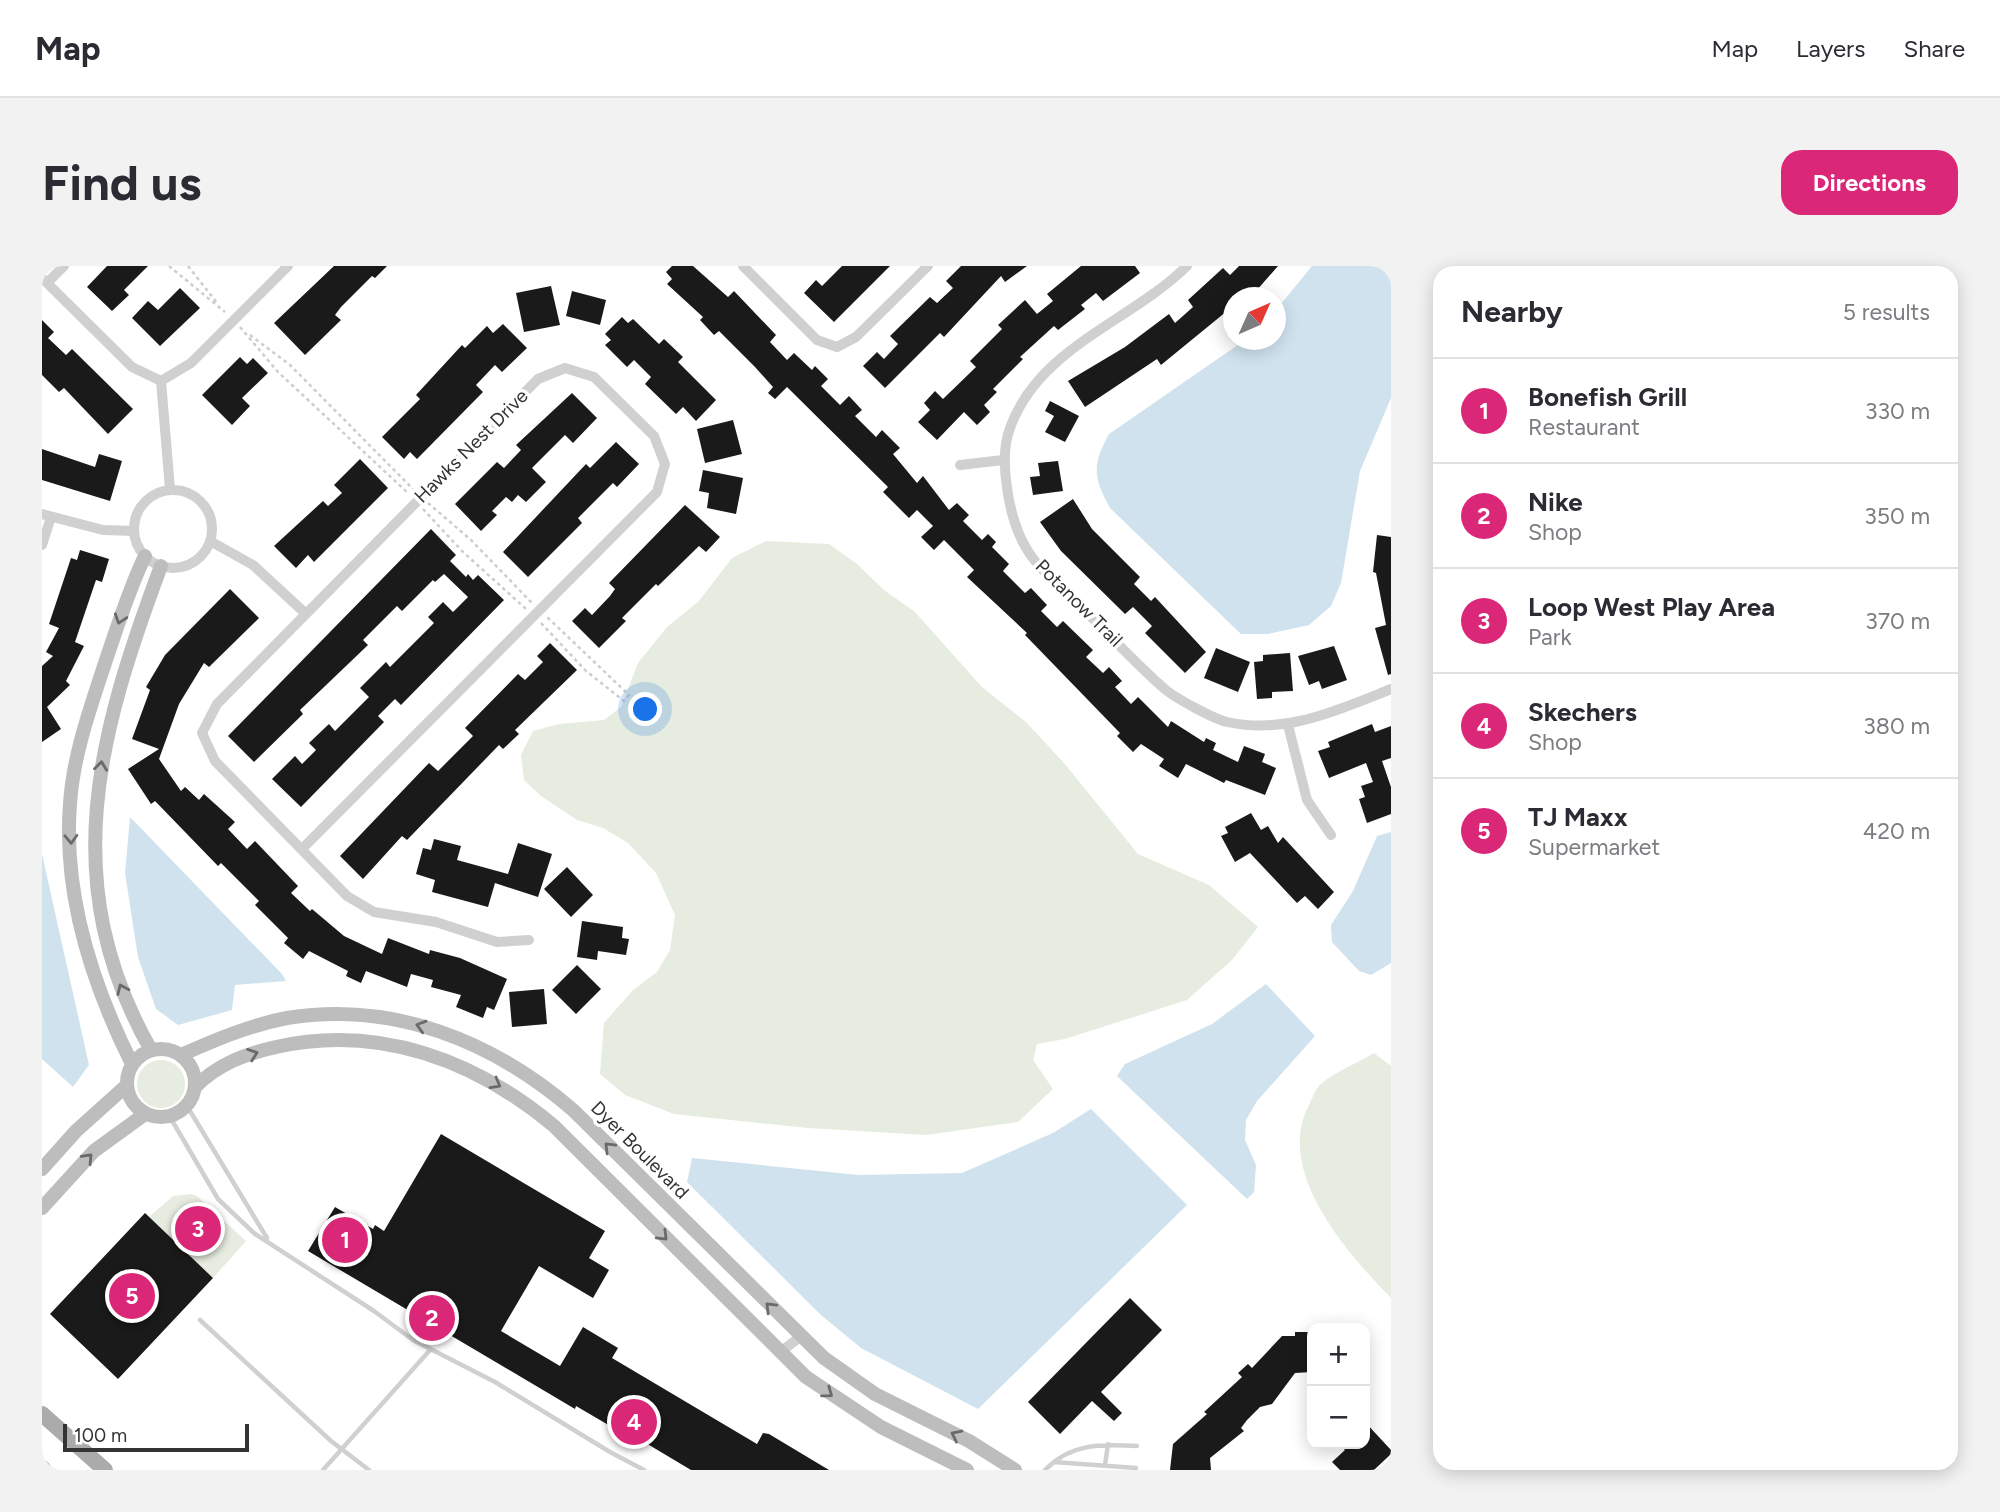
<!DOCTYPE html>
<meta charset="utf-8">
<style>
:root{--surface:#fff;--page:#f2f2f3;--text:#2b2b33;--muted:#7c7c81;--line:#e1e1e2;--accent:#db2777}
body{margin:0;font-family:Figtree,sans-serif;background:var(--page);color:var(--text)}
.controls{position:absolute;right:21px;bottom:21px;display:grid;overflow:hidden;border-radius:14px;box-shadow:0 4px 18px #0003}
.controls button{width:63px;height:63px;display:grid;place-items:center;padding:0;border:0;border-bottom:2px solid var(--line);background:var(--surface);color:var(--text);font:35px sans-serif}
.compass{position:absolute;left:1181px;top:21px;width:63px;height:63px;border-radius:50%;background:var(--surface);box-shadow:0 4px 18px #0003;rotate:45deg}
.scale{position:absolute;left:21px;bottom:18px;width:186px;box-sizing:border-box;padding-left:7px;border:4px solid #333;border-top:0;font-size:19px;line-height:24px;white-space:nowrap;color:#333;-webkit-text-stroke:5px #fff;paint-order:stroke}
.you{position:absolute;left:604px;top:444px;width:24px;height:24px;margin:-18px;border:5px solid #fff;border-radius:50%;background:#1a73e8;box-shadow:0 0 0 10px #1a73e833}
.badge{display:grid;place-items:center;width:46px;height:46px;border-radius:50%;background:var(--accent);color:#fff;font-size:23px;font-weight:700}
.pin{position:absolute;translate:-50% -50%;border:4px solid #fff;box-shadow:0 2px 7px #0006}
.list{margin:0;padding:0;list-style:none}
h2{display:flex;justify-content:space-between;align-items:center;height:91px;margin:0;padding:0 28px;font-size:30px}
h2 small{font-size:23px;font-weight:400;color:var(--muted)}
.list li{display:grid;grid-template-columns:46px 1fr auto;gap:21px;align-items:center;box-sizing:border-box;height:105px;padding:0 28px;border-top:2px solid var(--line)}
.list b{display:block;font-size:26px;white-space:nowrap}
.list p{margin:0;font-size:23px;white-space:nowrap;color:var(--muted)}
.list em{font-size:23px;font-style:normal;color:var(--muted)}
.map{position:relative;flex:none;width:1349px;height:1204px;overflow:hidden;border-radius:21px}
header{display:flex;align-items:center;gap:42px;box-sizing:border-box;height:98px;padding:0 35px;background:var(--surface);border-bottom:2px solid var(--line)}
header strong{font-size:33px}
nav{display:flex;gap:38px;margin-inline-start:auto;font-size:24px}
.intro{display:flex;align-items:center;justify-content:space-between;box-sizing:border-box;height:168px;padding:0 42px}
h1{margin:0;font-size:49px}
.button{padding:18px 32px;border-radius:21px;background:var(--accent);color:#fff;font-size:24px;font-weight:700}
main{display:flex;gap:42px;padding:0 42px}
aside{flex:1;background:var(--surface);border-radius:21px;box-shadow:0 4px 18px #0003}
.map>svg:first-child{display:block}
.green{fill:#e6ecdf}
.water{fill:#cfe2ee}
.building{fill:#1a1a1a}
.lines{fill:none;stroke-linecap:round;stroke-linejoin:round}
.path{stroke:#cdcdcd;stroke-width:2.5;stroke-dasharray:3.5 3.5;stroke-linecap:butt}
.lane{stroke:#d0d0d0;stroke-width:4.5}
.street{stroke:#d0d0d0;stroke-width:10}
.secondary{stroke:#bdbdbd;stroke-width:14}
.primary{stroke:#ababab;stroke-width:16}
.oneway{stroke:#6a6a6a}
.labels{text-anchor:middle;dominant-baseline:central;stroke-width:7;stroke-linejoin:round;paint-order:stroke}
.street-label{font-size:19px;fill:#333;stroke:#fff}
</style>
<header>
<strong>Map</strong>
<nav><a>Map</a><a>Layers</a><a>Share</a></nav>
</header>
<div class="intro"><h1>Find us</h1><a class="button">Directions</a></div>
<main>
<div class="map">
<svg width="1349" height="1204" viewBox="0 0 1349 1204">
<rect width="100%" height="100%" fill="#fff"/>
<path class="green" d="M724,275L787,278L815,298L842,324L873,346L940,421L984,456L1022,497L1096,588L1167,619L1216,661L1190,694L1145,734L1023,773L995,778L991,794L1011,823L976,856L884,869L766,862L632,848L583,829L558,808L562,757L591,724L615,706L628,684L633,649L614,607L586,577L561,562L535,554L499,530L482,514L479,489L491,465L517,458L562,454L579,441L596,397L625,361L657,335L690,292Z
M1332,787L1349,800V1032C1305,987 1232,905 1267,839C1270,833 1273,824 1277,820C1288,808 1318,796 1332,787Z
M95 818a24 24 0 1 1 48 0a24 24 0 1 1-48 0Z
M149,928L155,930L204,975L171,1012L107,951L131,930Z"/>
<path class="water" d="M1270,0H1349V132L1318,205L1299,317L1289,340L1267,359L1226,368H1199L1068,242C1051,211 1050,199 1067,168L1203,74H1234V44Z
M88,551L240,708L244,715L193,719L190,744L136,759L114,743L96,691L83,607Z
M1349,566V697L1329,709L1317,705L1290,676L1289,659L1311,625L1335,570Z
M0,588L47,799L31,821L0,793Z
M1224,718L1273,770L1215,835L1204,854L1203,874L1214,899L1212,926L1205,933L1075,810L1083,798L1170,758Z
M1049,843L1145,939L936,1143L819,1082L779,1049L645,916L650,892L817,909L920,907L1011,867Z"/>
<path class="building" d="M65,0H106L82,24L87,29L70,45L45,21Z
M292,0H345L333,12L330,10L299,41L293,49L299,54L263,89L232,57Z
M630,0H651L686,31L692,25L734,69L728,76L745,94L752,87L770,104L773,100L786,113L779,120L798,139L807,130L820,144L813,150L834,171L840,164L858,182L851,188L875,217L881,210L907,244L915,237L927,249L921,255L940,274L946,268L954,276L950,281L967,298L961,305L983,327L989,322L1005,339L999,345L1015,361L1021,355L1051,384L1044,391L1061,407L1067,401L1080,415L1073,421L1089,438L1096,431L1126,461L1129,455L1162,476L1164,472L1174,477L1171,484L1196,496L1202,480L1223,488L1220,496L1234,502L1223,529L1184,514L1182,517L1144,498L1136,512L1117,500L1122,493L1099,478L1091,486L1075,470L1078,467L983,369L985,367L925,311L932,304L902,274L892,284L879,271L891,260L875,244L867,252L841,226L846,221L745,121L733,133L726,127L731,121L713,101L677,65L672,69L658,54L661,51L625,18L630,13L624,6Z
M800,0H848L792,56L762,27L774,14L780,20Z
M919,0H985L963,16L959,10L902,71L898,67L843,122L821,100L835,86L842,93L856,78L848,70L888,31L895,37L911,22L904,15Z
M1039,0H1093L1098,7L1061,35L1054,27L1039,39L1043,43L1016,64L1012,60L978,91L981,93L951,123L955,126L942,139L948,146L935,159L922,146L895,174L876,156L888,144L882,137L893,125L901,133L934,101L928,95L960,63L956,59L983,34L995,48L1011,35L1005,28Z
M1197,0H1236L1208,32H1192V52L1185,45L1119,99L1115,93L1043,141L1026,115L1083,81L1127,48L1133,57L1151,41L1146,34L1181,2L1188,9Z
M509,20L518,59L482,66L474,27Z
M138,22L158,42L118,80L90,52L106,35L116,44Z
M530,25L564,34L558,59L524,50Z
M580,51L586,57L591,53L617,78L622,73L641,91L636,96L674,134L654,155L641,141L634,148L603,118L609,111L592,94L585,101L563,79L569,74L563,68Z
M0,54L12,66L6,72L24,89L30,83L91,143L66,168L22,122L17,126L0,109Z
M461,58L485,82L460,106L453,99L434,119L441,126L375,193L368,186L362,193L340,171L378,133L374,129L420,79L423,82L445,60L451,67Z
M198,91L205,98L211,92L226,107L200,132L208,140L190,159L160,129Z
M530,127L555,152L531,177L523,169L490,202L504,216L484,236L476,229L470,236L464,231L450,245L455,249L439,265L413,238L455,196L462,202L479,184L474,179Z
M1008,135L1037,150L1023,176L1003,166L1012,150L1003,145Z
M691,154L700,188L663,197L655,163Z
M574,176L597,198L575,221L571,217L536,252L540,257L486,311L461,286L544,198L548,202Z
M0,183L53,201L57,188L80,195L68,235L0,214Z
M318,193L346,222L272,296L266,289L254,302L232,280L281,235L286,240L300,227L292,219Z
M1016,195L1021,225L991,229L988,211L998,210L996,197Z
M661,204L701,212L694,248L665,242L667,227L657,225Z
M1031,233L1050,263L1098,311L1092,318L1109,335L1113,331L1164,386L1143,407L1103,367L1110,360L1091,341L1083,348L1019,285L998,256Z
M643,239L678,271L664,286L657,280L616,320L614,318L580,352L584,355L557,382L530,355L543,342L550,349L568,330L573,323L567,317Z
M389,263L414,289L408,295L424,311L426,308L431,314L436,309L462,334L359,439L353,433L336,450L342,456L259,541L230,513L253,490L260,498L274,484L267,477L287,458L293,465L327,431L318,422L344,396L348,401L392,357L386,351L401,336L411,346L426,331L402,308L393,316L391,314L360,345L355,340L321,374L326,379L258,444L261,448L212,496L186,470Z
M1335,269L1349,271V408L1346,409L1333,362L1344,359L1334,307L1331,306Z
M38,284L67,293L60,316L54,314L33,376L42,380L24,415L28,419L5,441L19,463L0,476V400L11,390L4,386L17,362L7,358L29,292L35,294Z
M188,323L217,352L167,401L162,397L137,438L117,493L139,525L143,521L157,534L162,528L193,556L186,563L205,583L213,575L256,620L249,627L268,645L270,643L302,670L340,688L346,672L387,688L388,684L418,692L465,713L452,744L445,741L441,752L414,741L419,729L389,721L391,714L369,708L365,721L324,705L319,717L304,710L306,705L267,685L261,693L242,677L246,672L213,639L217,635L179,597L176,600L113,535L109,538L86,503L117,483L90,473L108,424L104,421L123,389Z
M508,377L535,404L473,464L477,468L461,483L457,479L365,574L360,570L321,613L298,590L387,497L396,505L431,470L423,462L476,408L483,414L501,396L495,390Z
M1292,380L1305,414L1280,423L1277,415L1267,419L1256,390Z
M1174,382L1208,396L1196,426L1162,412Z
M1248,387L1251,425L1230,426V432L1215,433L1212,396L1221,395V389Z
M1330,458L1333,466L1349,460V492L1340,495L1349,521V548L1325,557L1317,533L1323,531L1319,520L1331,516L1324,497L1287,512L1276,485L1288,481L1286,476Z
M1209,547L1219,564L1226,560L1236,577L1241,571L1292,626L1276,643L1263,630L1255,637L1208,587L1193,596L1179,570L1186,567L1183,561Z
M392,573L419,580L415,594L466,608L476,577L510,588L496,631L453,617L446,641L390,626L393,614L374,608L381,582L389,584Z
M525,601L551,629L529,651L502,623Z
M540,655L581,661L580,672L587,673L584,689L556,685L555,694L535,691Z
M535,699L559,723L534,748L510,724Z
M502,723L505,758L470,761L467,726Z
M399,868L563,965L547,992L567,1004L551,1032L497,1000L459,1065L518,1100L541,1061L576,1082L570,1092L715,1178L721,1167L727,1168L787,1204H649L577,1161L575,1164L534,1140L533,1143L266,985L293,941L331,963L333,959L342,965Z
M103,947L171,1012L76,1113L8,1048Z
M1088,1032L1120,1064L1059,1126L1080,1147L1072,1155L1050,1135L1018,1168L986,1136Z
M1253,1066H1266V1069H1270V1106L1253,1107L1230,1138L1218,1141L1205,1154L1199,1162L1202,1165L1168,1192L1169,1204H1128L1131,1178L1165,1148L1162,1146L1200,1111L1196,1107L1206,1098L1210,1102L1240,1070H1253Z
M1323,1156L1349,1184V1188L1332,1204H1298L1290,1196L1303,1184L1297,1178H1323Z"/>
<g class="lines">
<path class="path" d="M127,0L183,46
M146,0L176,38
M198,61L236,106L367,228
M208,69L248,99L371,223
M386,237L429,274L490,337
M381,243L420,285L484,343
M499,357L544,405L582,435L587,429L505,351"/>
<path class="lane" d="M145,840L225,972
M128,851L176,933L213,968L332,1045L371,1074L453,1116L568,1186L602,1204
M158,1054L289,1175L327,1204
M1012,1196L1094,1202
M1063,1199L1066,1178
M281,1204L388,1084
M1003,1204C1029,1177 1059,1178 1095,1180"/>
<path class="street" d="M701,0L775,74L795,81L814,71L886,0
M1145,0C1088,56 997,81 968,162C956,193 967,252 983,280C995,303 1026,328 1044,346C1071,372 1096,400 1124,424C1135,433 1172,453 1185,456C1243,469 1296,444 1349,423
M0,12L90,101L119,115L128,223
M5,17L22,0
M119,115L149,97L246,0
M918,199L961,194
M92 263a39 39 0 1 1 78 0a39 39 0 1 1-78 0Z
M0,248L61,264L92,265
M168,275L211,299L263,347
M0,279L9,251
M1246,459L1265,534L1289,569
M260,583L615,226L623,198L612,170L552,111L523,102L496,113L175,438L160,467L173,495L305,630L332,646L394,656L455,676L487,674
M737,1087L758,1071"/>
<path class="secondary" d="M85 817a34 34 0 1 1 68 0a34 34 0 1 1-68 0Z
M109,784C14,617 56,469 119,300
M139,789C173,774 208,759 245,752C352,735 451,775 531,844L782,1092L833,1128L927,1175L973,1204
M90,798C50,718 21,628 28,538C31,489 49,440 64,394C76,359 87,323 103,290
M153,821C176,798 203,788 234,781C337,758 433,794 512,860L764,1111L839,1161L925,1204
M0,903L34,865L84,820
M0,942L52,885L103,848"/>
<path class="primary" d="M0,1148L63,1204
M0,1202L2,1204"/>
</g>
<defs><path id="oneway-chevron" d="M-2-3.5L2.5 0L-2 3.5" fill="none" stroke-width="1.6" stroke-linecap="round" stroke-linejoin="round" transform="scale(1.75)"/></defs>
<g class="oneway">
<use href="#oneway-chevron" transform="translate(78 353) rotate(108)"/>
<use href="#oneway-chevron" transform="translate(59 500) rotate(-83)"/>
<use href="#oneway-chevron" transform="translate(29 573) rotate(88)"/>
<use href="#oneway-chevron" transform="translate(80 723) rotate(-114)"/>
<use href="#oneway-chevron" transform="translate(379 760) rotate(-164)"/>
<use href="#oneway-chevron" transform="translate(211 788) rotate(-19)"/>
<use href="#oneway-chevron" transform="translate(454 818) rotate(30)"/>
<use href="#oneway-chevron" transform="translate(567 881) rotate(-135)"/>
<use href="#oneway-chevron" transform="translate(46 892) rotate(-47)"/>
<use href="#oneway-chevron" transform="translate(621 970) rotate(45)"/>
<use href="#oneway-chevron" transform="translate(728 1041) rotate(-135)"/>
<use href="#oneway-chevron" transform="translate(786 1127) rotate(36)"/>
<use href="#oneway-chevron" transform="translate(914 1169) rotate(-154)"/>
</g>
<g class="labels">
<g class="street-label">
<text transform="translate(429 180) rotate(-45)">Hawks Nest Drive</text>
<text transform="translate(1037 337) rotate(45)">Potanow Trail</text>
<text transform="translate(598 884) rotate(45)">Dyer Boulevard</text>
</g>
</g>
</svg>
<div class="controls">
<button>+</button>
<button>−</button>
</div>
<svg class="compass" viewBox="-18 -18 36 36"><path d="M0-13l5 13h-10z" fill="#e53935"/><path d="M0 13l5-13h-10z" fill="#7c7c81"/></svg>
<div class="scale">100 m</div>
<div class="you"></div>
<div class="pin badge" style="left:303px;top:974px">1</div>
<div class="pin badge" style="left:390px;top:1052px">2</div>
<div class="pin badge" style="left:156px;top:963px">3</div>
<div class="pin badge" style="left:592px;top:1156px">4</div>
<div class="pin badge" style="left:90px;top:1030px">5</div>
</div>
<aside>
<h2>Nearby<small>5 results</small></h2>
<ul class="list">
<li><span class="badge">1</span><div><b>Bonefish Grill</b><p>Restaurant</p></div><em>330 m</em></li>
<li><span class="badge">2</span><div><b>Nike</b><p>Shop</p></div><em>350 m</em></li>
<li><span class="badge">3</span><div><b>Loop West Play Area</b><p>Park</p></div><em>370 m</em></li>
<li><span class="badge">4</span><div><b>Skechers</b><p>Shop</p></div><em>380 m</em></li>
<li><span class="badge">5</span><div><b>TJ Maxx</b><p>Supermarket</p></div><em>420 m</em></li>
</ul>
</aside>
</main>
